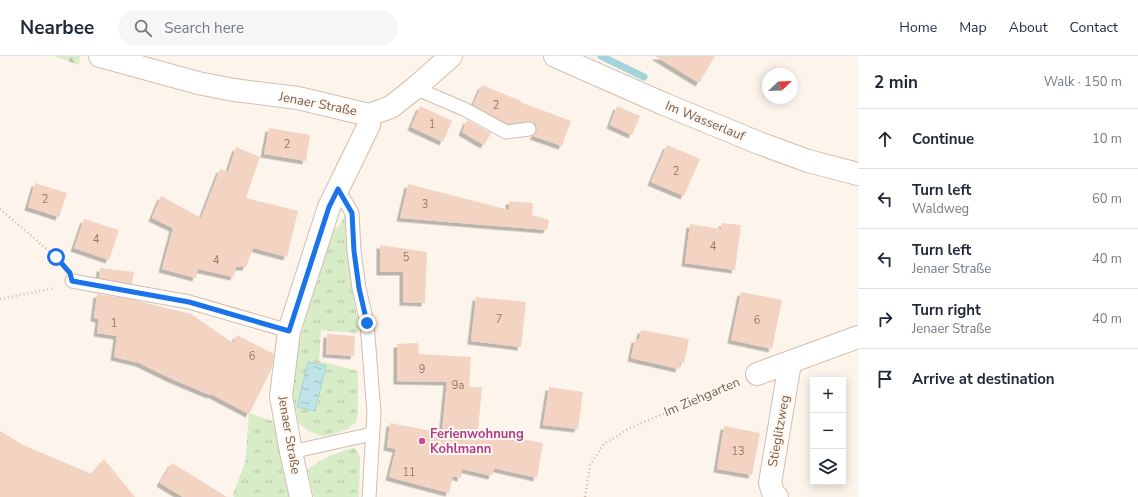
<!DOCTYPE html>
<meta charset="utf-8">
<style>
:root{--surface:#fff;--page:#f6f6f7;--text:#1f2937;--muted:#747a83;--line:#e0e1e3}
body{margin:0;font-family:"Nunito Sans",sans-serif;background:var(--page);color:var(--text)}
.controls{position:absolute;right:12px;bottom:12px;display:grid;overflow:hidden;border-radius:0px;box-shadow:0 2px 10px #0003}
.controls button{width:36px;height:36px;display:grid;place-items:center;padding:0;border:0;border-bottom:1px solid var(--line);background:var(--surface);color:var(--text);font:20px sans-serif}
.compass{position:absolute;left:762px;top:12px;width:36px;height:36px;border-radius:50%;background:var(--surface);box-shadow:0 2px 10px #0003;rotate:67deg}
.stop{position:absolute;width:12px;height:12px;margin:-9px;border:3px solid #1a73e8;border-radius:50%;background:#fff}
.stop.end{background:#1a73e8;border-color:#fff;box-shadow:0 1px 4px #0008}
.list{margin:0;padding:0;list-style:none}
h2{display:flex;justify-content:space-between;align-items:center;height:52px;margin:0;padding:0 16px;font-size:17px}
h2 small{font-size:13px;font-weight:400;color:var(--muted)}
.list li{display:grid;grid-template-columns:26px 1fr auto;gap:12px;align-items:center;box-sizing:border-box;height:60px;padding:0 16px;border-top:1px solid var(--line)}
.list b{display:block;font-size:15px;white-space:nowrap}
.list p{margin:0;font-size:13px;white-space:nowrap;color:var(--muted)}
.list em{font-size:13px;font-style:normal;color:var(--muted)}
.icon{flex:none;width:22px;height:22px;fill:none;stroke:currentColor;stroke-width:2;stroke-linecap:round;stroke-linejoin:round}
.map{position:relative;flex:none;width:858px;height:441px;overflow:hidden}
header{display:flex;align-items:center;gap:24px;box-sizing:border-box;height:56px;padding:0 20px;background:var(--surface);border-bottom:1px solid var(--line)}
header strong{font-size:19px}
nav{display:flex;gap:22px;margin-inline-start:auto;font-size:14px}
.search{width:280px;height:36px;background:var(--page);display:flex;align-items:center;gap:10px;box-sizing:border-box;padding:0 14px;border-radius:22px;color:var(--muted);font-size:15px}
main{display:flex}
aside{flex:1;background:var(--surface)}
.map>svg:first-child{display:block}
.grass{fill:url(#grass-tufts)}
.forest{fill:url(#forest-firs)}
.water{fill:url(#water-ripples);stroke:#a4d4da}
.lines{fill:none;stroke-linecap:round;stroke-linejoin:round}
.stream{stroke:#a4d4da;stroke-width:7}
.building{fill:#f3d3c2;filter:url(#shadow)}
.lane-casing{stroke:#d1bdaf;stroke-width:15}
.street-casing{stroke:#d1bdaf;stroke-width:24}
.secondary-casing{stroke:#d6bfaf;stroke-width:24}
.path{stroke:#d9b6a4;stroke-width:2.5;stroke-dasharray:1 3;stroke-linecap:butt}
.lane{stroke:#fff;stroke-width:13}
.street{stroke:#fff;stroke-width:22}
.secondary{stroke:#fff;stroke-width:22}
.route{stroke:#1a73e8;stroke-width:5}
.hotel-dot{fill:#d1479c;stroke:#fff9f2;stroke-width:1.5}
.labels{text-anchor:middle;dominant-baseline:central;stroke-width:4;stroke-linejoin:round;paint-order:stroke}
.number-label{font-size:11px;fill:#98796a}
.street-label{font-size:13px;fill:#7a5b4c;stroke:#fff9f2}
.hotel-label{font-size:13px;font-weight:bold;fill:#b23c85;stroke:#fff9f2;text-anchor:start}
</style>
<header>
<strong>Nearbee</strong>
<div class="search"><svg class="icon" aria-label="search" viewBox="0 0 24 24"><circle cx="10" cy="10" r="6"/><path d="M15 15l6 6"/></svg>Search here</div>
<nav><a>Home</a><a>Map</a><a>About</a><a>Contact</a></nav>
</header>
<main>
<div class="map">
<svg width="858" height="441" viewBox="0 0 858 441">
<defs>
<pattern id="grass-tufts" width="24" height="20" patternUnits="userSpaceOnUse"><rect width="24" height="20" fill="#d8ecc8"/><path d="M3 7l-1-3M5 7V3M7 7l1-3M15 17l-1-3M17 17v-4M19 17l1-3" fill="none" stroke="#b4c2a5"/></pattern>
<pattern id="forest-firs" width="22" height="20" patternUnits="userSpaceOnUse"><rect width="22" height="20" fill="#d8ecc8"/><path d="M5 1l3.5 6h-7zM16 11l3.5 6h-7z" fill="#b4c2a5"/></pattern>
<pattern id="water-ripples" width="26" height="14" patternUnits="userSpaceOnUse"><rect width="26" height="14" fill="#bee4e8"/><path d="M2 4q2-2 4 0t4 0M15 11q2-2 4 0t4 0" fill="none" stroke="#9fbcbe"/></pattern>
<filter id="shadow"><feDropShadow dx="-3.5" dy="3.5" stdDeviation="0" flood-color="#0004"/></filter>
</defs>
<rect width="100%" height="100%" fill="#fdf5eb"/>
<path class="grass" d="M346,157C347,196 351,235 360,273L355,277L321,274L319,305L358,315V357L356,366L348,373L332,379L323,380L310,376L299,368L292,343L298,292L315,226L333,175L340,169Z
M249,357L275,366L292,441H234L233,438L245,407Z
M355,392L360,401L359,441H314L307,414C319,404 340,394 355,392Z"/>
<path class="forest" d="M54,0H80L79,9Z"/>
<path class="water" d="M308,306L326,310L315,355L297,351Z"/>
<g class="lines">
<path class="stream" d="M601,0L644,21"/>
</g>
<path class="building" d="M655,0H715L699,27Z
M482,29L521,45L520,46L571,65L562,90L533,80L536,76L537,72L536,68L532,66L528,65L508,68L473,49Z
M420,50L452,65L443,86L411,71Z
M617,50L640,60L632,79L610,69Z
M467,64L491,77L484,89L462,76Z
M269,72L310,79L306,105L264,98Z
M667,89L700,103L684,140L651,126Z
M236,91L260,101L246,142L298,155L287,201L253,192L246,211H236L234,221L198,213L196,222L162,213L173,172L152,162L161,140L201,162L220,113L228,116Z
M35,127L67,137L59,161L28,151Z
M408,128L509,154V145L533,147L532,159L549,164L547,174L400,162Z
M84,163L119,174L109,204L74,192Z
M722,167L741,169L735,214L685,207L690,168L721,173Z
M380,189L427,196L425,247L403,246V216H380Z
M100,212L134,216L132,228L99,222Z
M741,236L782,244L772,293L731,284Z
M97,238L130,243L191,258L233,287L237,279L274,298L272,312L249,358L211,338L210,339L172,323L139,307L114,301L117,280L97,277L99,263L94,262Z
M476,241L526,246L521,291L471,285Z
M641,274L689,283L684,307L680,306L679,313L631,302L635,283L639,284Z
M327,278L355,280L354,300L326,298Z
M418,287L419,298L471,301L469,331H482L478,375L543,387L537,422L494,412L492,420L462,413L461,422L453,420L449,437L389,421L396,393L387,391L390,367L442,377L447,326L397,325V288Z
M549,331L583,336L578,373L543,369Z
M724,370L760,377L752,419L717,413Z
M0,375L23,389L92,418L104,403L135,441H0Z
M172,407L227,441H183L160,427Z"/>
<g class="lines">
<defs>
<path id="lane" d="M415,32L464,53L506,76L529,73
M338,133L352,157L354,195L359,232L367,267L374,357L369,441
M72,225L189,246L289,275
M291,396L372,378"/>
<path id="street" d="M757,318L858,281
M301,441L291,396L281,340L289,275L329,151L369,69V59
M777,441L774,440L770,427L790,307"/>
<path id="secondary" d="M100,0L198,27L234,34L298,42L369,59L391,51L415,32L451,0
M555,0L664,48L759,87L808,105L858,118"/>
</defs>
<use href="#lane" class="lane-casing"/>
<use href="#street" class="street-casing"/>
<use href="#secondary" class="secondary-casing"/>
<path class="path" d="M0,153L56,201L63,208
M0,243L55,232
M585,441L590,409L604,388L630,372L736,327"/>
<use href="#lane" class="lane"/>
<use href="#street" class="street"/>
<use href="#secondary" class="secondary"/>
</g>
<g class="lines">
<path class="route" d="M56,201L70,217L72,225L189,246L289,275L329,151L338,133L352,157L354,195L359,232L367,267"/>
</g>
<circle class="hotel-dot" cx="422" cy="385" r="4"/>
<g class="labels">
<g class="number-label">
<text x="496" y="49">2</text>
<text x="432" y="68">1</text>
<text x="287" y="88">2</text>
<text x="676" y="115">2</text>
<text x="45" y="143">2</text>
<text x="425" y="148">3</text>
<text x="96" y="183">4</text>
<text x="713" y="190">4</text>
<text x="406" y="201">5</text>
<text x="216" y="204">4</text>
<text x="499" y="263">7</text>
<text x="757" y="264">6</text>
<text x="114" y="267">1</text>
<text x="252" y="300">6</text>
<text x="422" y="313">9</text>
<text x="458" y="329">9a</text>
<text x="738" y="395">13</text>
<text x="409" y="416">11</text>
</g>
<g class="street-label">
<text transform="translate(318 48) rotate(11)">Jenaer Straße</text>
<text transform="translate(705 65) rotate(22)">Im Wasserlauf</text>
<text transform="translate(702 341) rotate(-23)">Im Ziehgarten</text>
<text transform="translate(779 375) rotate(-80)">Stieglitzweg</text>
<text transform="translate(289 379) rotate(80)">Jenaer Straße</text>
</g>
<g class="hotel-label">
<text x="430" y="378">Ferienwohnung<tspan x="430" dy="15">Kohlmann</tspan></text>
</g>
</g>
</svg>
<div class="controls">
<button>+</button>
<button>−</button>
<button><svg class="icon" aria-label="layers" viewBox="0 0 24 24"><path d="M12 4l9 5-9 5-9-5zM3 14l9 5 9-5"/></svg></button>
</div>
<svg class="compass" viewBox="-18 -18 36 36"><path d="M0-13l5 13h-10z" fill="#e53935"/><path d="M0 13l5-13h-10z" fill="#747a83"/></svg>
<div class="stop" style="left:56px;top:201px"></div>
<div class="stop end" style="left:367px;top:267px"></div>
</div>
<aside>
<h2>2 min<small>Walk · 150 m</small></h2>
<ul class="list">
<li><svg class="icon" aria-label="ahead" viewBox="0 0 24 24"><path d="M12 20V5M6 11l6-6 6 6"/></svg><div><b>Continue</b></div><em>10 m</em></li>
<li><svg class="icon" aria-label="left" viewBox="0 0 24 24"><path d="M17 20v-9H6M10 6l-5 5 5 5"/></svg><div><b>Turn left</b><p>Waldweg</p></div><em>60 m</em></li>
<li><svg class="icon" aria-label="left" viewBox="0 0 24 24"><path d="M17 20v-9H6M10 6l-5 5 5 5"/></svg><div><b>Turn left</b><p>Jenaer Straße</p></div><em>40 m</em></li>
<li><svg class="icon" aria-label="right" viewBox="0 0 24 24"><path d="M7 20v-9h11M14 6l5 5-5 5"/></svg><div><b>Turn right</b><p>Jenaer Straße</p></div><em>40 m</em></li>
<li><svg class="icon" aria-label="arrive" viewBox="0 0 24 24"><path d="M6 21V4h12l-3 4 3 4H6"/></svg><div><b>Arrive at destination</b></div></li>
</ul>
</aside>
</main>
